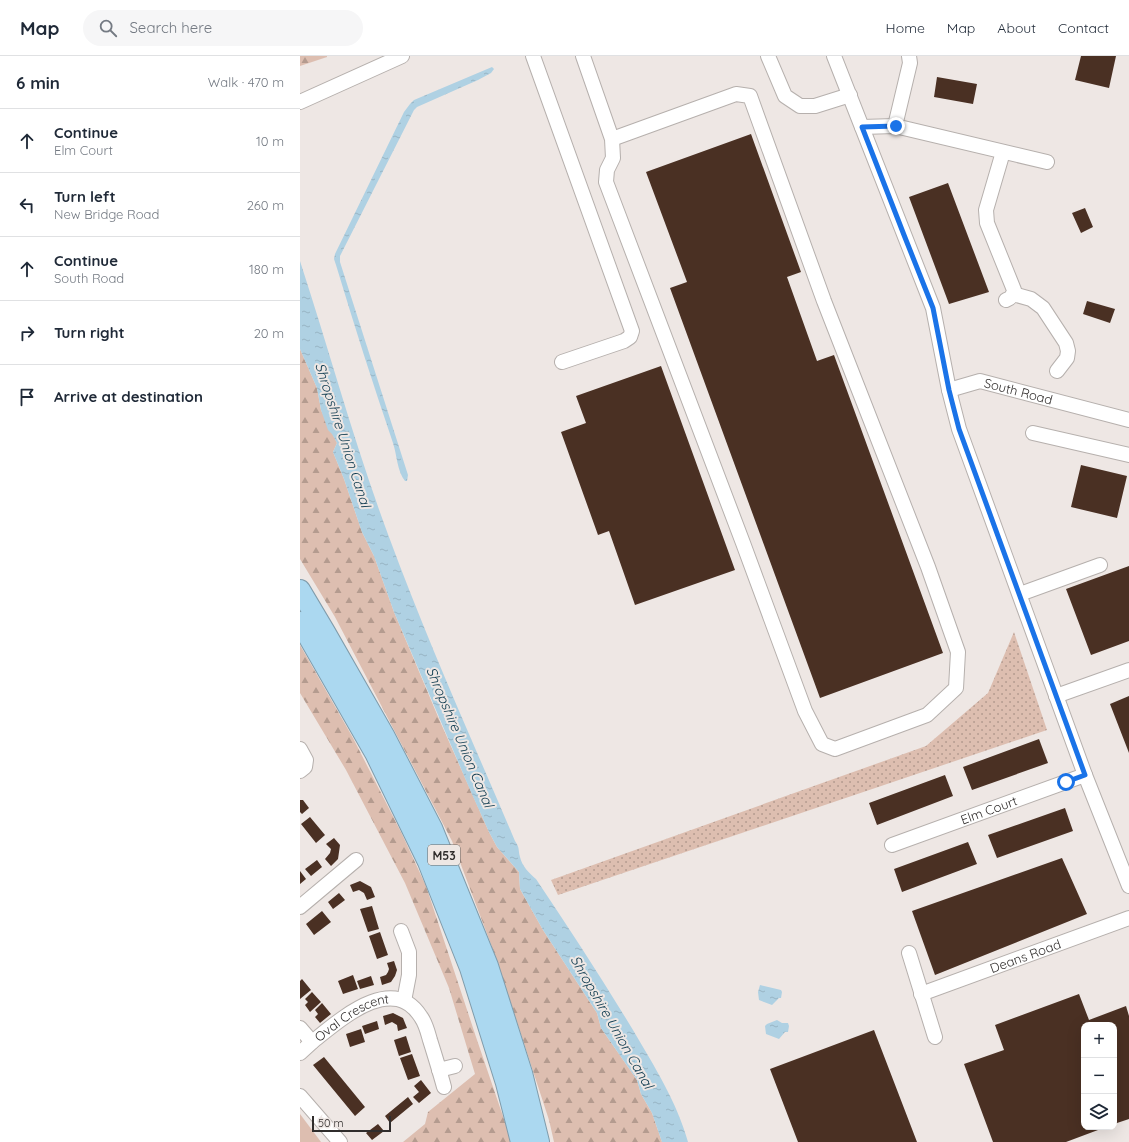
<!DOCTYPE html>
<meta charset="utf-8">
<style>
:root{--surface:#fff;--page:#f6f6f7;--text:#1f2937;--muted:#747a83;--line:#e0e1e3}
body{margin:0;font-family:Quicksand,sans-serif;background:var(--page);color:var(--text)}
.controls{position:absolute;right:12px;bottom:12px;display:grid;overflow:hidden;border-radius:8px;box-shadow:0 4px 16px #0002}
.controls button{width:36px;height:36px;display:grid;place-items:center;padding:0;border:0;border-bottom:1px solid var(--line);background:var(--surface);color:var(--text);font:20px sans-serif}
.scale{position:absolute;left:12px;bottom:10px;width:79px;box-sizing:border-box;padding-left:4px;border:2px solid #302d2c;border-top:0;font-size:11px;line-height:14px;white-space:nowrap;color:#302d2c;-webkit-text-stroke:3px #eee7e4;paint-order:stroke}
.stop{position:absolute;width:12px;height:12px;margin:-9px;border:3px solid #1a73e8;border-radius:50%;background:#fff}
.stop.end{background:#1a73e8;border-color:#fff;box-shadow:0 1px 4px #0008}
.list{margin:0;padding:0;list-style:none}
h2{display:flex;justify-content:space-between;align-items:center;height:52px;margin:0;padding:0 16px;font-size:17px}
h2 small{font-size:13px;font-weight:400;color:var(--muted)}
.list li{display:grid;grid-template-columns:26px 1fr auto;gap:12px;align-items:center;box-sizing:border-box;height:64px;padding:0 16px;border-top:1px solid var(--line)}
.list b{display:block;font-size:15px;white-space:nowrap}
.list p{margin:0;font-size:13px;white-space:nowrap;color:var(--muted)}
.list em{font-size:13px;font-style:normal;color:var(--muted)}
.icon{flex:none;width:22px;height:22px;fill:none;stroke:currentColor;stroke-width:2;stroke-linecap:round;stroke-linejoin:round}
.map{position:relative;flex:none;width:829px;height:1086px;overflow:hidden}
header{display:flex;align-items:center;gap:24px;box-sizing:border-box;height:56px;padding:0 20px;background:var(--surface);border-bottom:1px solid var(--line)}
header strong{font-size:19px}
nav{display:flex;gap:22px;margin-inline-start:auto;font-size:14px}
.search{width:280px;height:36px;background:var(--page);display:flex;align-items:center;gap:10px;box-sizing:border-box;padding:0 14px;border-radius:22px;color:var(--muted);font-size:15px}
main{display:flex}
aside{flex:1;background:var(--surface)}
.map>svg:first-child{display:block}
.grass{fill:url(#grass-dots)}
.forest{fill:url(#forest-firs)}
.park{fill:#ddbeb0}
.water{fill:url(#water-ripples)}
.building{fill:#4a3023}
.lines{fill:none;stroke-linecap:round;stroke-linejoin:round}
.minor-casing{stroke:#b6b0ad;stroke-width:16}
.highway-casing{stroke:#809cab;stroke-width:22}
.minor{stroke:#fff;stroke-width:14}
.highway{stroke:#abd8f0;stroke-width:20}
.route{stroke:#1a73e8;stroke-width:5}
.labels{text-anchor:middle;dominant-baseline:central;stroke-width:4;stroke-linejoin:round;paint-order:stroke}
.shield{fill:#eee7e4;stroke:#696563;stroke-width:1}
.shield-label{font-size:12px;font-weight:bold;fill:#302d2c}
.street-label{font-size:13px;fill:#302d2c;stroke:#eee7e4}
.water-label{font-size:14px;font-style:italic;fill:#0d3a4f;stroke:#eee7e4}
</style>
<header>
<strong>Map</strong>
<div class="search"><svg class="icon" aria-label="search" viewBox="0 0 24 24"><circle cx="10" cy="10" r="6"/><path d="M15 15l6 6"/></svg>Search here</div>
<nav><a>Home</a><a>Map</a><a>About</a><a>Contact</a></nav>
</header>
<main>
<aside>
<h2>6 min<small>Walk · 470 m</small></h2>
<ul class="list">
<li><svg class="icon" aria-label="ahead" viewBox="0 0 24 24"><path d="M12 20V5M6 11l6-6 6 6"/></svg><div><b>Continue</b><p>Elm Court</p></div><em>10 m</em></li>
<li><svg class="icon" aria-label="left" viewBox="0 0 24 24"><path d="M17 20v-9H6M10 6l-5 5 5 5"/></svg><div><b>Turn left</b><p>New Bridge Road</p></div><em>260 m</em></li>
<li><svg class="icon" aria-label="ahead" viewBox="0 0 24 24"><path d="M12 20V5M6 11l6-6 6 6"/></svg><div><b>Continue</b><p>South Road</p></div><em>180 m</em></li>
<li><svg class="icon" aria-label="right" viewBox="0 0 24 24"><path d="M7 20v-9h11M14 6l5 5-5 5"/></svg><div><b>Turn right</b></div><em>20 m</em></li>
<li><svg class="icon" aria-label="arrive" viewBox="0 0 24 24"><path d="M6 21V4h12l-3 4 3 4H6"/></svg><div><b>Arrive at destination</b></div></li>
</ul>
</aside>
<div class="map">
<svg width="829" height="1086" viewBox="0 0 829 1086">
<defs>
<pattern id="grass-dots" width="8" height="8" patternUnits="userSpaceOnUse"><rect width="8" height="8" fill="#ddbeb0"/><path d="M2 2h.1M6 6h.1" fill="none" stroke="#b49b8f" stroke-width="1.8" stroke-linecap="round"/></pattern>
<pattern id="forest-firs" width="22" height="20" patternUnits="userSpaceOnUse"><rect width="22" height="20" fill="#ddbeb0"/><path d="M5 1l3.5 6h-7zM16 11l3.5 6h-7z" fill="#b49b8f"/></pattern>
<pattern id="water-ripples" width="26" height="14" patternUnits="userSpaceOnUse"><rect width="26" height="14" fill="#afd1e3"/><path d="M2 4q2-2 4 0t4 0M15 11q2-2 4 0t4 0" fill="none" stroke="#97b4c3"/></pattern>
</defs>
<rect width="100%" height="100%" fill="#eee7e4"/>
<path class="grass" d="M714,576L747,674L258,839L251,824L626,690L688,637Z"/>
<path class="forest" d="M0,0H27V1L0,10Z
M0,293L17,332L21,354L37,387L33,396L44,423L62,476L74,500L94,556L139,663L189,776L197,791L219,816L220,833L243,874L297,957L301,972L337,1024L341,1038L352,1057L362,1086H254L249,1064L195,899L152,785L35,561L0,503Z
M0,589L53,682L102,778L126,830L176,981L208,1075L211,1086H103L125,1068L128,1056L175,1018L149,932L105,827L46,714L0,637Z"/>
<path class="park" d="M0,1058L21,1086H0Z"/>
<path class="water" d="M192,11L194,13L191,17L178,24L117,51L114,54L40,200V206L108,419L107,425H105C97,415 97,399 93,387C73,328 54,269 36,209L34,203L35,198L104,56L110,48L114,44Z
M0,205C30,297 55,390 89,481C127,584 172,684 215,785C220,792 218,794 220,801C222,810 229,817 236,823C269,872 302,923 333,974C354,1010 377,1046 388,1086H362L352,1057L341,1038L337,1024L301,972L297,957L243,874L220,833L219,816L197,791L189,776L171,736L94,556L74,500L62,476L44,423L33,396L37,387L32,378L28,374L21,354L17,332L0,293Z
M460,929L481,934L482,936L481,942H479L472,949L459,944L458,936Z
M477,964L482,967H488L489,970L488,976H485L479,983L466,978L465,970L467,968Z"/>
<path class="building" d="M781,0H816L809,32L775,24Z
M637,21L677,28L673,48L634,41Z
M451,78L501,216L487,221L517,305L534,299L643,597L520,642L370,232L387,226L346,116Z
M648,127L689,236L649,248L609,141Z
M785,152L793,171L781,177L772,157Z
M787,245L815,253L810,267L783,258Z
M361,310L435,514L335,549L309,475L298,479L261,376L286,367L276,340Z
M781,409L827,420L817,462L771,451Z
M829,510V585L791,599L766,533Z
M829,640V697L810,648Z
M739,683L748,707L672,734L663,711Z
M645,719L653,740L577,769L569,747Z
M0,744H3L9,752L2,758L0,756Z
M765,752L773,775L697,802L688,779Z
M10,761L25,779L16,787L1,768Z
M34,782L40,789L38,803L31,810L25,803L30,797L31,793L26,788Z
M668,786L677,808L602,836L594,813Z
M762,802L787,858L635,919L612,855Z
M17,804L22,811L11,820L5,813Z
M0,815L6,823L0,828Z
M60,825L71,831L75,841L67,844L64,837L59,834L53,836L50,829Z
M39,837L45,844L33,853L28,846Z
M72,850L79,873L68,876L60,853Z
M22,855L31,866L14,879L6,868Z
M80,876L88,899L77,903L69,880Z
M94,905L97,914L95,920L91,926L82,929L80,921L86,919L88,916L89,913L87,907Z
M53,919L58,933L43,938L38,925Z
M71,920L74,929L60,933L57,925Z
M2,923L11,934L0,943V925Z
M12,936L21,946L10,956L5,949L8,946L5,943Z
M779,938L789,964L826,950L829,960V1063L814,1068V969H784V1071H806L766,1086H693L664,1008L704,994L695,969Z
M22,947L31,958L20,967L15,961L18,958L15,954Z
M93,957L103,962L107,972L98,975L97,969L92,966L85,969L83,960Z
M77,965L79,973L65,978L62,970Z
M61,973L65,986L50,991L46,978Z
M574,974L617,1086H498L470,1013Z
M106,980L111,996L99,1000L94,984Z
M112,998L120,1020L108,1024L100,1002Z
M24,1001L65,1051L55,1060L13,1009Z
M121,1024L131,1037L119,1047L113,1041L119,1036L114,1030Z
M108,1041L113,1048L90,1067L85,1060Z
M78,1068L84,1075L72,1084L66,1077Z"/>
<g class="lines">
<defs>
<g id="minor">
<path d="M233,0L332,275L330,281L324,285L262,306"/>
<path d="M283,0L312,83L313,102L307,114L306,126L443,487L505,655L522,688L535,693L627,659L656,632L658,596L628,511L524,245L450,40L436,38L312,83"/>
<path d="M468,0L485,40L500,50H515L550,39"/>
<path d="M534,0L633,252L649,334L659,373L785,719L829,830"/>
<path d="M0,46L102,0"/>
<path d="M595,70L610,7L609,0"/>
<path d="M562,71L595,70L747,106"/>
<path d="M703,96L686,154L687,167L714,234C713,240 711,242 706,244"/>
<path d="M713,238L731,243L743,252L766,287L768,295L767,302L757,315"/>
<path id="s1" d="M649,334L680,325L829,364"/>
<path d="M733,377L829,399"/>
<path d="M720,538L800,509"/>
<path d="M756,640L829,614"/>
<path d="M0,693L6,704L5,711L0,715"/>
<path id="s2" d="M592,789L785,719"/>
<path d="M0,851L56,804"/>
<path d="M101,875L109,896V919L104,945"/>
<path d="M609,897L635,981"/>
<path id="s3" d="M621,938L829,862"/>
<path id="s4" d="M0,972L12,986C40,964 92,916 121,961C126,968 128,977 130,984C135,1000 140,1016 144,1031"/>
<path d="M0,997L12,986"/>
<path d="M139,1014L155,1010"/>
<path d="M0,1040L40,1086"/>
</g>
<path id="highway" d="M0,534L25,576L85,681L132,772L188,910L222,1017L239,1086
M0,566L75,697L128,806L170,912L206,1027L221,1086"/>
</defs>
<use href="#minor" class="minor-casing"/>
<use href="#highway" class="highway-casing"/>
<use href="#minor" class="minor"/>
<use href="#highway" class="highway"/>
</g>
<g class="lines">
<path class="route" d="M596,70L562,71L604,179L633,252L649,334L659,373L785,719L766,726"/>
</g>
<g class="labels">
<rect class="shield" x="128" y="789" width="32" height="20" rx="3"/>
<g class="shield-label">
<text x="144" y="799">M53</text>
</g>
<g class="street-label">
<text stroke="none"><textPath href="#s1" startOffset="72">South Road</textPath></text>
<text stroke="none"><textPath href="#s2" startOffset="103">Elm Court</textPath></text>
<text stroke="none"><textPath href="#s3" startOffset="111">Deans Road</textPath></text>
<text stroke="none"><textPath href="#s4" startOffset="66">Oval Crescent</textPath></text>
</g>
<g class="water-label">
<text transform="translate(43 379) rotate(72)">Shropshire Union Canal</text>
<text transform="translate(160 681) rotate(67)">Shropshire Union Canal</text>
<text transform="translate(312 966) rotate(60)">Shropshire Union Canal</text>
</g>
</g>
</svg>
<div class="controls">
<button>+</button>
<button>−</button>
<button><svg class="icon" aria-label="layers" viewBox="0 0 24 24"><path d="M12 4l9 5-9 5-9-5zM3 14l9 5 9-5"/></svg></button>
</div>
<div class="scale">50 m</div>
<div class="stop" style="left:766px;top:726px"></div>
<div class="stop end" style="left:596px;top:70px"></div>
</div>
</main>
